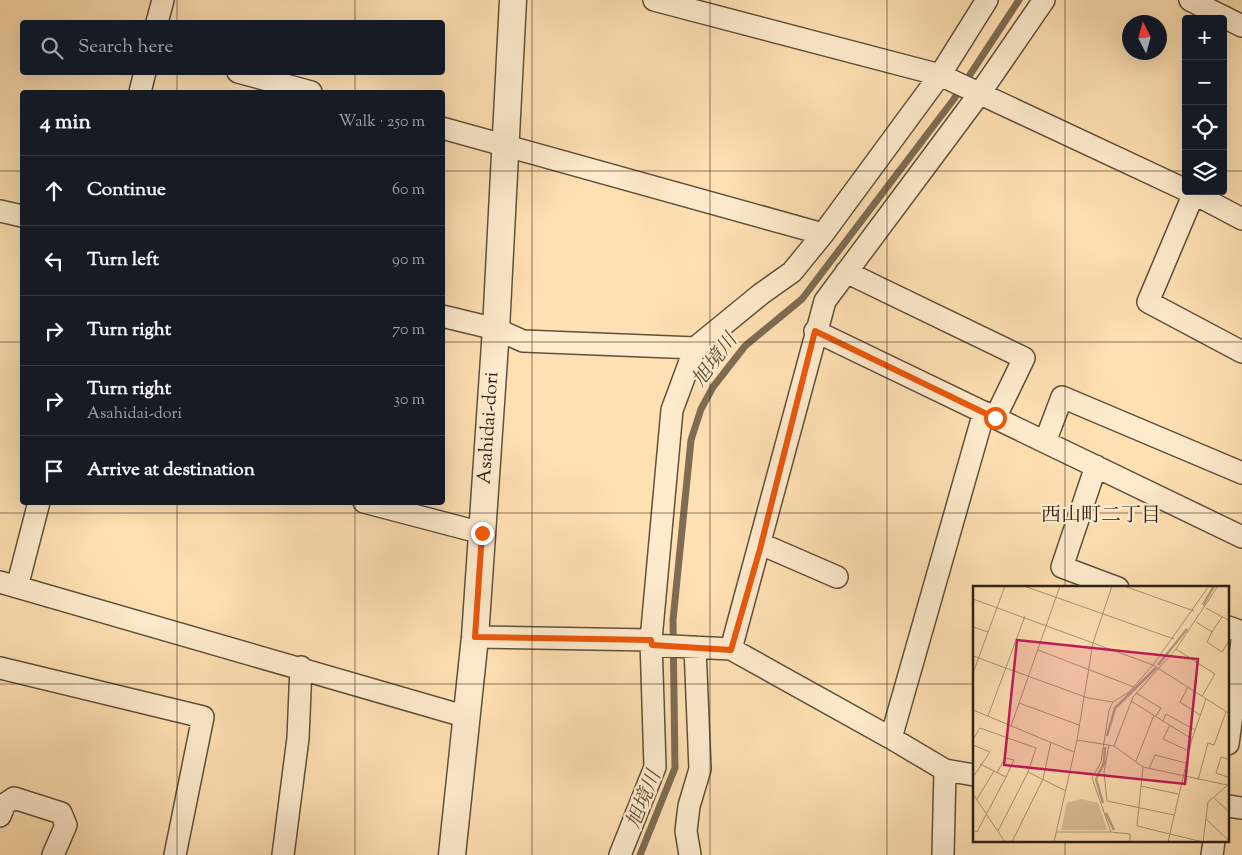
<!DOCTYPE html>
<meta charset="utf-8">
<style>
:root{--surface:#171b24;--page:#242831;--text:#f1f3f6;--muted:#9ea1a6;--line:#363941}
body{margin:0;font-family:"Sorts Mill Goudy","Noto Serif JP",serif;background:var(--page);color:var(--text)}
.controls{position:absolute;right:15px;top:15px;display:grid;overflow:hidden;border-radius:5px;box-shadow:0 5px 20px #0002}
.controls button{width:45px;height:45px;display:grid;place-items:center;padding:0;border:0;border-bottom:1px solid var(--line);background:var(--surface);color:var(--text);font:25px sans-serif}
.compass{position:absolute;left:1122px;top:15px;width:45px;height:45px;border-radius:50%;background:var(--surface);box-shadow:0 5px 20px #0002;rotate:354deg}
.stop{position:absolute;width:15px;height:15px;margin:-11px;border:4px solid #ea580c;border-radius:50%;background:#fff}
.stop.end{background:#ea580c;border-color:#fff;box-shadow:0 1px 5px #0008}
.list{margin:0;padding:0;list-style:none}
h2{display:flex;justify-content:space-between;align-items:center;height:65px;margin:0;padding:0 20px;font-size:21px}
h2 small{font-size:16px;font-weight:400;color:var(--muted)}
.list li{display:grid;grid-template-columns:32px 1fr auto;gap:15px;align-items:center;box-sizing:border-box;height:70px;padding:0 20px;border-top:1px solid var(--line)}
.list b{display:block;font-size:19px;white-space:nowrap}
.list p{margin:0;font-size:16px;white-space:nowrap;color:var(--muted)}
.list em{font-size:16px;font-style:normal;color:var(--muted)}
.icon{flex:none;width:28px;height:28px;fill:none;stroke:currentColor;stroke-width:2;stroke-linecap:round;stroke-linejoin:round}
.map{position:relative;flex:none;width:1242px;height:855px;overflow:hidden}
.search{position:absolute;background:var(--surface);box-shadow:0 5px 20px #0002;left:20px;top:20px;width:425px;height:55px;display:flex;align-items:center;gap:12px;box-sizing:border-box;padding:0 18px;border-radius:5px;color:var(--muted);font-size:19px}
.panel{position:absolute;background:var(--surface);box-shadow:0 5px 20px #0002;left:20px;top:90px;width:425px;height:415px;border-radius:5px}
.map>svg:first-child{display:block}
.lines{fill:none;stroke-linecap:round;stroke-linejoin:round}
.stream{stroke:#7f6c53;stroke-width:7}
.minor-casing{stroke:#60503c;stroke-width:24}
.tertiary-casing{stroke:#60503c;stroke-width:29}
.minor{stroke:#feebcd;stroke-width:21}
.tertiary{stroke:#feebcd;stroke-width:26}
.route{stroke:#ea580c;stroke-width:6}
.grid{fill:none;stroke:#2c2015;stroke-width:1;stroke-opacity:0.55}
.labels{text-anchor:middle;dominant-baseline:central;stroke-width:4.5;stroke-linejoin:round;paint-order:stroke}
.street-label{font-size:19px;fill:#2c2015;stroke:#feebcd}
.water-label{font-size:20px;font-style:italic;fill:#5d4c39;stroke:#feebcd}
.neighbourhood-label{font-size:20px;fill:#2c2015;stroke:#feebcd}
.inset-river{fill:none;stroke:#b79f7d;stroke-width:2.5}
.inset-road{fill:none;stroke:#aa9373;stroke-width:1}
.view{fill:#c2185b;fill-opacity:0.15;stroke:#c2185b;stroke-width:2.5}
.inset-edge{fill:none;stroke:#2c2015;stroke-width:2.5}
</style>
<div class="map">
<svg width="1242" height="855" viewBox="0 0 1242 855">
<rect width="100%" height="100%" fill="#fee0b2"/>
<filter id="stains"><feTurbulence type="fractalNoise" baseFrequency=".004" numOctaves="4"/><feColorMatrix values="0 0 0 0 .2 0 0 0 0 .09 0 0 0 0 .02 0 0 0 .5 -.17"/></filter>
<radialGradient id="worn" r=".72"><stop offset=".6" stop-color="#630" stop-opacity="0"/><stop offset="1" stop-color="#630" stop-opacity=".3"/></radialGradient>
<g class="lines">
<path class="stream" d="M640,855L675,768L673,620L691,440L701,409L713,387L745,346L802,299L954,99L1019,0"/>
<defs>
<path id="minor" d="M654,0L940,75L1186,190
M1190,0L1242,26
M157,22L163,0
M238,72L311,92
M140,92L145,72
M442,128L823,234
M1189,191L1242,219
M1194,193L1148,302L1242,352
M0,211L22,216
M846,272L1024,358L995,418
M442,316L496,329L523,341L695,348
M815,331L1242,537
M1045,442L1062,397L1242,473
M1096,466L1062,567L1118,588
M364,502L482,533
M761,544L837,577
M0,582L467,717
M17,587L39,502
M1228,627L1242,632
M475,637L651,640
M651,645L731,649L891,738L945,770L974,775
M731,649L825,301L980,93L1044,0
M0,668L203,717L175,855
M891,738L984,412
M1228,744L1242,641
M1228,806L1242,808
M0,816L5,804L14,798L61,813L66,825L53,855
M283,855L298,738L301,667
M620,855L655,767L651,640L672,410L695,348L761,294L792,272L823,234L940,75L987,0
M690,855L686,831L689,806L700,769L695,647
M943,855L945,770
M1212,855L1214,841"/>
<path id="tertiary" d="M452,855L475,637L496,329L513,0"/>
</defs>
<use href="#minor" class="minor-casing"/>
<use href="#tertiary" class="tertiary-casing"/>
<use href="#minor" class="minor"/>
<use href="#tertiary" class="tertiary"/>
</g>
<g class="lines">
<path class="route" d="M482,533L475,637L651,640L652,645L731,650L760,549L815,331L995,418"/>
</g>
<path class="grid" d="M177,0V22M355,0V22M532,0V855M710,0V855M887,0V855M1065,0V588M177,72V92M355,72V92M0,171H22M442,171H1186M1223,171H1242M0,342H22M442,342H1242M177,502V855M355,502V855M0,513H1242M0,684H974M1228,684H1242M1065,841V855"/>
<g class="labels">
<g class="street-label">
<text transform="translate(489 428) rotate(-86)">Asahidai-dori</text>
</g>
<g class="water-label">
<text transform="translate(716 361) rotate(-53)">旭境川</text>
<text transform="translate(645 800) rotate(-68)">旭境川</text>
</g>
<g class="neighbourhood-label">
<text x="1101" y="516">西山町二丁目</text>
</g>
</g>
<g transform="translate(973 586)">
<rect width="256" height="256" fill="#fee0b2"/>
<path d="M108,213L125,217L134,244H88L94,217Z" fill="#dabf97"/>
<path class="inset-river" d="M230,19L241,0M185,79L214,43M134,150L142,122L183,82M130,217L123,193L131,177L132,161M133,227L141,244"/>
<path class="inset-road" d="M51,0L201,53M151,0L221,25M0,13L180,79L257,128M233,22L257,35M223,36L239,46L234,56L249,66L257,53M0,41L15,46M239,46L249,31M203,63L242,88L229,110M65,64L161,101M0,70L115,112L140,116M0,87L32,0M215,101L207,116L227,129M163,107L188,122L183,130M158,115L219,153M46,117L106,139M0,124L101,166M15,130L52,30M190,135L193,128L222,144M197,139L190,153L216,165M38,140L87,0M0,153L7,142L63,162L55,186L25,245M104,154L129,158M129,158L141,160L170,181L254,199M0,159L17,166L0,191M136,159L131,186L134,215L201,229M141,160L160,111L203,63L245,0M257,174L248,171L243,187L257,192M163,175L181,129M170,181L164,240L230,256L235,216L257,197M176,183L182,169L213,177M55,186L93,205M24,187L32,172L41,174L33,191M225,194L235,157L241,159L253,126M168,200L205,208M0,208L32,256M240,211L257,227M4,213L21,185M233,233L257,256M0,244L4,246L33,191L7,178M84,246H138L119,192L128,176L136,124L140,116L156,106L180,79L236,0M138,246L157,248V256M39,256L70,193L78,156M81,256L104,154L120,57L139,0M195,256L219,153L233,113"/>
<path class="view" d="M44,54L225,73L212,198L31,179Z"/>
<rect width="256" height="256" class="inset-edge"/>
</g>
<rect width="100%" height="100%" filter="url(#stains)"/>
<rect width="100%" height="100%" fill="url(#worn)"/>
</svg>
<div class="controls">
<button>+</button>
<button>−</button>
<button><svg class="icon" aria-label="locate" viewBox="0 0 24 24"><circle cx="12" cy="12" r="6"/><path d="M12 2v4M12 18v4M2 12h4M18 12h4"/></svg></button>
<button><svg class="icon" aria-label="layers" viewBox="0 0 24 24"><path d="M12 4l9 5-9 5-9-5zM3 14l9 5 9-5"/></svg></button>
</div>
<svg class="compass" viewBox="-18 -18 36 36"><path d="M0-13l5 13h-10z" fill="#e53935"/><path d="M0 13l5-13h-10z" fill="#9ea1a6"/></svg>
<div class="stop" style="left:995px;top:418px"></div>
<div class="stop end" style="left:482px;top:533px"></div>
<div class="search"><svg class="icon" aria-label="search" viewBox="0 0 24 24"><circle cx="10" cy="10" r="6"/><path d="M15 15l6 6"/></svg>Search here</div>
<section class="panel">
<h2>4 min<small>Walk · 250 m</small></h2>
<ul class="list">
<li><svg class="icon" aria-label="ahead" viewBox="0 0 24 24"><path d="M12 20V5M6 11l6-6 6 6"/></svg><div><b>Continue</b></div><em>60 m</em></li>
<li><svg class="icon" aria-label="left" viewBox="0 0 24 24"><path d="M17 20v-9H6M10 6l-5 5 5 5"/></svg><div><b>Turn left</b></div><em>90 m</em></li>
<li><svg class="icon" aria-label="right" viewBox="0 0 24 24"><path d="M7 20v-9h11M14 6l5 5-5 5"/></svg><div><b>Turn right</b></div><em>70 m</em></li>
<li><svg class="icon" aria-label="right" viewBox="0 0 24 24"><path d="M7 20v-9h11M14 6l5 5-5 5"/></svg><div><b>Turn right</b><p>Asahidai-dori</p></div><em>30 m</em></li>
<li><svg class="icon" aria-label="arrive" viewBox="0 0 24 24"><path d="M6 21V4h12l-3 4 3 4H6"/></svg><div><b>Arrive at destination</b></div></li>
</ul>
</section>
</div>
